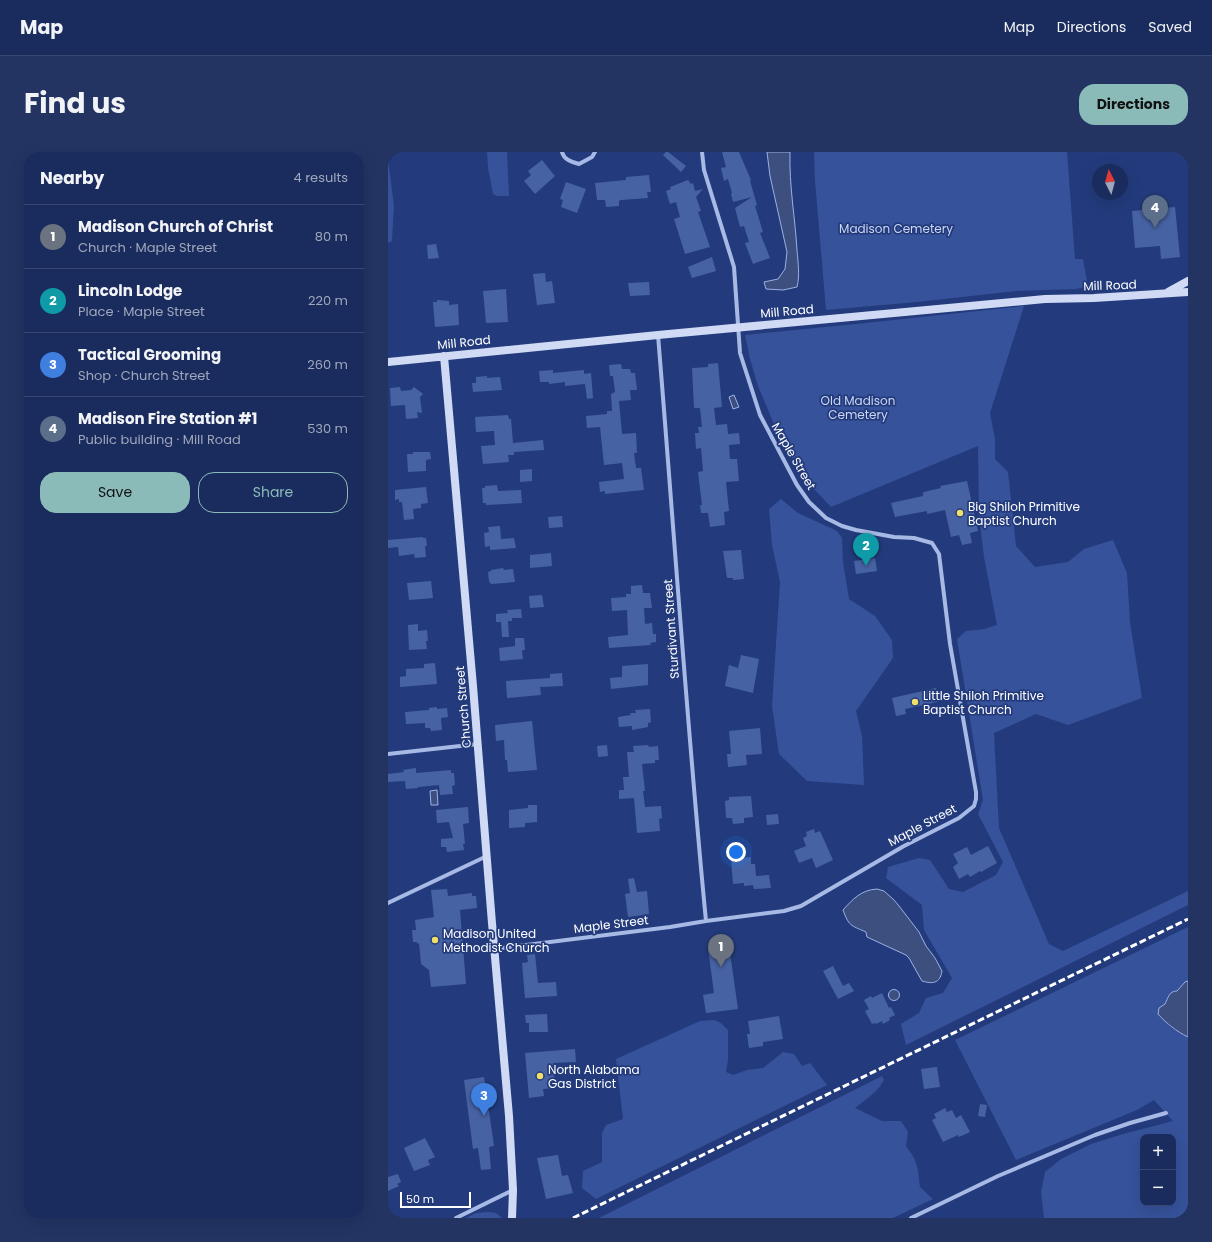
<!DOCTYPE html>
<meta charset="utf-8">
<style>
:root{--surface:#1a2c5d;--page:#233463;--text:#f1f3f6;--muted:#9fa7bc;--line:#384872;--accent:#8bbbb9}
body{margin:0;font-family:Poppins,sans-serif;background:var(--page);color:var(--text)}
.controls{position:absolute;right:12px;bottom:12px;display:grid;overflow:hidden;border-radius:8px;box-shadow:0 4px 16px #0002}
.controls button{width:36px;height:36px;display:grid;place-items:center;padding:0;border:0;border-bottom:1px solid var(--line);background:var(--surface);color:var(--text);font:20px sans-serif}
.compass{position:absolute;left:704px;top:12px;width:36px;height:36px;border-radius:50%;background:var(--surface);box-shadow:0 4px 16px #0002;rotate:354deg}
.scale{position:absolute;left:12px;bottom:10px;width:71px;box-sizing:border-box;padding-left:4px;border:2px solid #fff;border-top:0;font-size:11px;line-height:14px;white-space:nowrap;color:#fff;-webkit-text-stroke:3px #233b7c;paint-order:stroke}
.you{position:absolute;left:348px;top:700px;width:14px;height:14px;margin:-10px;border:3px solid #fff;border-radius:50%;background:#1a73e8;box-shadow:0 0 0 6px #1a73e833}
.badge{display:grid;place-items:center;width:26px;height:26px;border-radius:50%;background:var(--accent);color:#fff;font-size:13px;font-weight:700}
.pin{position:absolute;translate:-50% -33px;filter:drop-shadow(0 1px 2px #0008)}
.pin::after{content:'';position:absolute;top:21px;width:14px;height:12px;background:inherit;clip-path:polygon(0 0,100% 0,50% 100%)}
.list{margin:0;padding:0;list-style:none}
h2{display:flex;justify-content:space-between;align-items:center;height:52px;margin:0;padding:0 16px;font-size:17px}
h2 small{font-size:13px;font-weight:400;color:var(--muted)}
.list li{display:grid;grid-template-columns:26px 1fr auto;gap:12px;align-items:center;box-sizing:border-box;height:64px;padding:0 16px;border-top:1px solid var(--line)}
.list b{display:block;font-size:15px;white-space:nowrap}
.list p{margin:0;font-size:13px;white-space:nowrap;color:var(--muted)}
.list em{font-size:13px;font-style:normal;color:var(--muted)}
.actions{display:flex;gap:8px;padding:12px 16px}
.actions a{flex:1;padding:9px 0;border:1px solid var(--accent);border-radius:16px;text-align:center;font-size:14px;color:var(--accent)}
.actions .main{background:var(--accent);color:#111}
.map{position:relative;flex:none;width:800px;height:1066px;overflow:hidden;border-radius:16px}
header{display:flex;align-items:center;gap:24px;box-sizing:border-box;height:56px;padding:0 20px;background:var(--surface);border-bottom:1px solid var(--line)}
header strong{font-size:19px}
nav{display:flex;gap:22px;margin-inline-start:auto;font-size:14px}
.intro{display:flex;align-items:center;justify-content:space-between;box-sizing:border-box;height:96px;padding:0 24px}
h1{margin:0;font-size:28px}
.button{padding:10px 18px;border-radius:16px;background:var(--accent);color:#111;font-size:14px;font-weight:700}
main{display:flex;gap:24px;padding:0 24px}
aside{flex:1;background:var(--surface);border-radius:16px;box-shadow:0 4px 16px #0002}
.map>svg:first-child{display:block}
.green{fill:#36529a;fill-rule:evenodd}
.water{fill:#3d4f7f;stroke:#9bb1e6}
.building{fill:#4762a3}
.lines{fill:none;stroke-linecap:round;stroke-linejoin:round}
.street{stroke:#a7b9e5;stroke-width:4}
.secondary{stroke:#d0daf5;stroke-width:8}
.rail{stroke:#fff;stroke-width:3;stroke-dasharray:7 3;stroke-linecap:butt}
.poi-dot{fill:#f0e06a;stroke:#233b7c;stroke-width:1.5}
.labels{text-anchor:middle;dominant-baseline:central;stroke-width:3.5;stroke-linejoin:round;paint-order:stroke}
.park-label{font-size:12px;fill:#cad6f4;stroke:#233b7c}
.street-label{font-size:12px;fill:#fff;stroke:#233b7c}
.poi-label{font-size:12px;fill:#fff;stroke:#233b7c;text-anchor:start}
</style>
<header>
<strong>Map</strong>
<nav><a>Map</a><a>Directions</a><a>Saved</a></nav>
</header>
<div class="intro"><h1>Find us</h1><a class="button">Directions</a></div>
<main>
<aside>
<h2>Nearby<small>4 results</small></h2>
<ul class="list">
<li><span class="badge" style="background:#6b7280">1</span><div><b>Madison Church of Christ</b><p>Church · Maple Street</p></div><em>80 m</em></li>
<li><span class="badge" style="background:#0f9aa8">2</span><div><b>Lincoln Lodge</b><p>Place · Maple Street</p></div><em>220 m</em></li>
<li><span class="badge" style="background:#3f7fe0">3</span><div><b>Tactical Grooming</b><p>Shop · Church Street</p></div><em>260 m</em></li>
<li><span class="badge" style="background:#5c6f8a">4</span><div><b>Madison Fire Station #1</b><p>Public building · Mill Road</p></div><em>530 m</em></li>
</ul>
<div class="actions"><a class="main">Save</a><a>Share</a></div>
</aside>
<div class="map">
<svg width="800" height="1066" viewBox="0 0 800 1066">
<rect width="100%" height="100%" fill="#233b7c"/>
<path class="green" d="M99,0H119L121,44H109L105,42L100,16Z
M426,0H679L687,107H695L699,129L697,135L688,137L628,139L529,150L438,158L427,29Z
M0,6L6,54L4,89L0,91Z
M636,154L602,261L607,287V307L620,320L628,394L647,415L680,410L696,397L725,388L739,421L742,470L754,546L680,573L648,562L606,581L611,676L661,792L675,799L800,739V753L518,893L513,872L531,861L538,846L555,841L564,826L536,778L534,753L498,726L500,715L531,706L542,708L561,737L575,740L608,723L615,710L590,662L595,648L569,487L578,479L596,477L609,473L596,405L591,364L590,294L443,355L425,336L393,289L370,234L362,207L357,183L468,172Z
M393,347L410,361L449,379L454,386L455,410L461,447L487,464L504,488L505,506L468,559L474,584L476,633L419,629L391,602L384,554L392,430L384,393L381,357Z
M800,775V829L797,830L789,839H786L779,846L777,852V870L785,877L800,885V1066H656L653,1040L657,1020L673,1007L703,992L735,982L785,969L766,948L749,958L628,1008L567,888ZM755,985H785V1051H755Z
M326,868L333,871L340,878V908L338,920L345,923L359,918L375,916L395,900L406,902L414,914L422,911L439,933L208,1047L194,1036L195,1019L214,1010V981L218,973L235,967L228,907L312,869Z
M494,924L496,928C488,942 479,946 467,956L494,969H513L520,980L518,994C530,1010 530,1015 532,1035L545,1047L505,1066H211Z
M101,1060L108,1061L114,1066H78L88,1061Z"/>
<path class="water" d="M379,0H402C401,33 407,65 409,98C410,111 412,123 409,135L395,138L378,137L376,130L390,127L397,117L399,100L382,24Z
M346,243L351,255L345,257L341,245Z
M49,638L50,653H43L42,639Z
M489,737L496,739L506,748L511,754L531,780L538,794L547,806L554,819C552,832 544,832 534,829L521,806L518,803L479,785L478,780C462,773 461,774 455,758C465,747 473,738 489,737Z
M800,829V885C788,879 779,872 770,862L771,856L777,852C780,846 781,839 789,839L797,830Z
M500.5 843a5.5 5.5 0 1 1 11 0a5.5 5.5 0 1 1-11 0Z"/>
<path class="building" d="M278,0H280L298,14L293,20L275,3Z
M334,0H351L363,28L362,29L369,53L367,54L375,80L372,81L382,106L365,112L357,91L361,90L356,74L352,75L347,56L364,45L345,50L343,42L344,41L340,27L336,29L333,16L338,15Z
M154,8L167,24L147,42L136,29L143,23L140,19Z
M261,23L263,40H259L260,46L233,48L231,49V54L218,55L217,48H209L207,31L238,28V25Z
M300,28L303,32L305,31L307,39L315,37L308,45L313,59L310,60L322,95L297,102L286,67L292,65L288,50L282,52L278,39L283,37L282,35Z
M178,30L198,37L189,61L173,55L175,48L172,47Z
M787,55L792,105L773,107L772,94L747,96L744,59Z
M48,92L51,106L40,107L39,93Z
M324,105L328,119L304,126L300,115Z
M157,121L158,130L164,129L167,151L149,153L145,122Z
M261,130L262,143L242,144L240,131Z
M118,137L120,170L98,171L95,139Z
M49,148L61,149V153L70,152L71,173L47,175L45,150H49Z
M330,211L334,255L326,256L328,273L339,272L340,282L351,281L352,292L341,293L342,307H349L351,329L338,330L341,359L336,360L337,373L322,375L320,361H313L312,353H314L310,320L315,319L313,296L308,297L307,281H311L310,275H314L312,256H306L304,216L320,215V212Z
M233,212L234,217H242L243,221H247L249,238H242L243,248L231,249L234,282L248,281L249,301H246L248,316H253L256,338L217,342V339L212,340L211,330L236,327L234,311L216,313L212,275L199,276L198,264L219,262V259H224L223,242L227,240L225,224H222L221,213Z
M165,218V221L196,218V222L203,221L205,246L199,247L197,232L177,234V230L161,232V230H152L151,219Z
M99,224V226L112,225L114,238L85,240L84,231H88V225Z
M12,235L13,239L23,238L26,235L35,242L32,245L34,261L29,260L30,266L18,267L17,253L3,254L2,236Z
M120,263L121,267H123L125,291L155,288L156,298L126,300V303H120L121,310L95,312L93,294L107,293L106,279L88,280L87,265Z
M25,300H42L43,307L38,308V319L20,320L19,302H25Z
M144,317V329L132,330V318Z
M579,329L590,379L582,381L584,391L574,393L571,383L563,385L557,358L539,362V359L507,365L503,351L535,344V341L536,340L553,336L552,334Z
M109,333L110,339L133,338L134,351L98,353V351H95L94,336H97V334Z
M38,335L40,351L33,352V356L25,357L26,367L16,368L14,350H11V347L7,348V338Z
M174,364L175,375L161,376L160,365Z
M112,374L113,387L126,386L128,396L102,398V394L97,395L96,381L101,380L100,375Z
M35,385V386H38L39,394H37L38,405L27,406L26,402L11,404L10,395L0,396V388Z
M353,398L356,427L345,428V426H339L335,399Z
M163,401L164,414L142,416V403Z
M487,406L489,419L468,422L466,409Z
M115,416L116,418L125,417L127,430L103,432L101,429L100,420L103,419V418Z
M43,429L45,446L21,448L19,431Z
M254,433L255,441H262L264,456H256L257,472L264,471L265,482H268V490L262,491L263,493L221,496L220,485L240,483L239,458L224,459L223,446L238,445V442H243V434Z
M154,443L156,455L142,456L141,444Z
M133,457L134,466H124V469H120L121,485H114L113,470H108V462L120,461L119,458Z
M30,472V479L39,478L40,489H38L39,497L21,498L20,473Z
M127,486H136L137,498H134L135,507L112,509L111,496L127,494Z
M353,503L371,507L365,541L337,534L341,513L350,516Z
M47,511L49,532L12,535V525L18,524V517L36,516V512Z
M260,512V533L223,537L222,526L234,525V514Z
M174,521L175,534L152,535L153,543L119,546L118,529L162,526V522Z
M548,536L551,549L549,550L517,557L518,562L508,564L504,546Z
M49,555V557L59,556L60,565L53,566L54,578L43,579L42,576H37V571L18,572L17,560L41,558V556Z
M262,557L263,570L260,571V575L244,578V574L231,575L230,565L243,563L242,561H248L247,558Z
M144,569L149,618L120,620L119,608H117L116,588L108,589L107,573Z
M372,576L374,602L358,603L359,613L340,615L339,602H343L341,579Z
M219,593L220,604L210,605L209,594Z
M260,593L261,595L270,594L271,608H267V611L254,612L257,639H255L257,655L273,654L274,666L271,667L272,679L249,681L246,646L231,647V638H236L235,625H241L239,600H246L245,594Z
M28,616V621L63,618V621H66L67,633L64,634L65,642L52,643L51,633L30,635V636L18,637L17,629L0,630V622L16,620L15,618Z
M363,644L365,665L356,666V671L345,672L344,666H338L337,649L341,648V645Z
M140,653H149V670L137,671V675L121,676V658L140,656Z
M80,655L81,671L75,672L77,692H75L76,698L59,700L58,695H53V687L65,686L61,670L49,671L48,658Z
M390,662L391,672L379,673L378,663Z
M426,677L427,681L432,679L445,708L428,716L424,706L411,711L406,699L418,694L415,686L419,684L418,680Z
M600,694L609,711L593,720L592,719L582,725L580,722L571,727L565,715L570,711L565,702L579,695L583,703Z
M363,705V712H367L368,724L381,723L383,736L366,737L365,733L356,734V731L345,732L343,707Z
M246,726L249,740L259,739L261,762L240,765L237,742L242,741L240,727Z
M59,737L60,744L84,741V744H88L89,756L72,758L78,832L43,835L41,818L33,812L31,791L29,792V790H25L24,778H28L27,768L46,765L43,738Z
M341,794L350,857L318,861L315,843L326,841L320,797Z
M147,802L150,831L168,830L169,844L137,846L134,811L140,810L139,803Z
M445,814L455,834L461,831L466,839L450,847L435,819Z
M494,841L501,856L503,855L507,863L501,866L502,868L495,872L494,869L488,872L487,871L484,872L477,859L481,857L476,848L483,844L484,846Z
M159,862L160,880H141V871H138L137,863Z
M391,864L395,887L375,890V894L361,896L359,882H362L360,869Z
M187,897L188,910L165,911L167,936L155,937L156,944L141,946L137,901Z
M549,915L552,935L536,937L533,917Z
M96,925L106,994L101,995L103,1017L93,1018L90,996L85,997L76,928Z
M592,952L599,953L597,965L590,964Z
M557,956L559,960L564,958L568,966L573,963L582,980L571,985L570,983L555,990L544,968L548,966L546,962Z
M37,986L47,1005L40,1008L42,1013L26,1019L16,996Z
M170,1003L174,1024L180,1023L185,1041L158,1047L149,1006Z
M10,1022L13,1030L9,1032L11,1034L0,1039V1025Z"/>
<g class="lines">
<path class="street" d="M174,0C176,8 184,10 191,12L204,5L207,0
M270,183C286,378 299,574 318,769
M0,602L90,592
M0,751L99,704
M106,797L282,775L318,769L396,759L413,754L516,694L571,666L586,654L588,647V640L562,492L551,402L544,391L526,386L506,385L468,378L454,374L438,366L421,350L409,333L372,263L352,201L346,115L316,18L314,0
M0,1062L2,1066
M68,1066L125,1038
M523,1066L610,1024L707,983L742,971L778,961"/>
<path class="secondary" d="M780,140L800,129
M56,204L85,534L104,771L121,964L125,1038L124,1066
M0,210L270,183L657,147L706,146L800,140"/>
<path class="rail" d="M185,1066L800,767"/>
</g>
<g class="poi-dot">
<circle cx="572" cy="361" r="4"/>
<circle cx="527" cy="550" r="4"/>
<circle cx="47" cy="788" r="4"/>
<circle cx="152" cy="924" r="4"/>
</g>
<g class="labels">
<g class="park-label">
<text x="508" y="76">Madison Cemetery</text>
<text x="470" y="248">Old Madison<tspan x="470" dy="14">Cemetery</tspan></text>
</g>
<g class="street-label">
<text transform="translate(722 133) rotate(-2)">Mill Road</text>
<text transform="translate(399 159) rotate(-5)">Mill Road</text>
<text transform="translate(76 190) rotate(-6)">Mill Road</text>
<text transform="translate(406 304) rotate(60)">Maple Street</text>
<text transform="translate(283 477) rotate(-94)">Sturdivant Street</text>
<text transform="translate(75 555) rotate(-95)">Church Street</text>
<text transform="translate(534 673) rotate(-28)">Maple Street</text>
<text transform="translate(223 772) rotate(-7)">Maple Street</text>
</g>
<g class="poi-label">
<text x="580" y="354">Big Shiloh Primitive<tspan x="580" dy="14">Baptist Church</tspan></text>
<text x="535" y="543">Little Shiloh Primitive<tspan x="535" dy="14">Baptist Church</tspan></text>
<text x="55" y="781">Madison United<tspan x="55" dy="14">Methodist Church</tspan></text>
<text x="160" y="917">North Alabama<tspan x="160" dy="14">Gas District</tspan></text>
</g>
</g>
</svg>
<div class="controls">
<button>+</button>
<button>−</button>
</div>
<svg class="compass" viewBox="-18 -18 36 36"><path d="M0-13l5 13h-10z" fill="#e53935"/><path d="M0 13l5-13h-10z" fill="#9fa7bc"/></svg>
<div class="scale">50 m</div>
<div class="you"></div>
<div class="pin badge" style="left:333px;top:815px;background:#6b7280">1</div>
<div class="pin badge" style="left:478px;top:414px;background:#0f9aa8">2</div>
<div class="pin badge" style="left:96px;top:964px;background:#3f7fe0">3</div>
<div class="pin badge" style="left:767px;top:76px;background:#5c6f8a">4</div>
</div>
</main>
